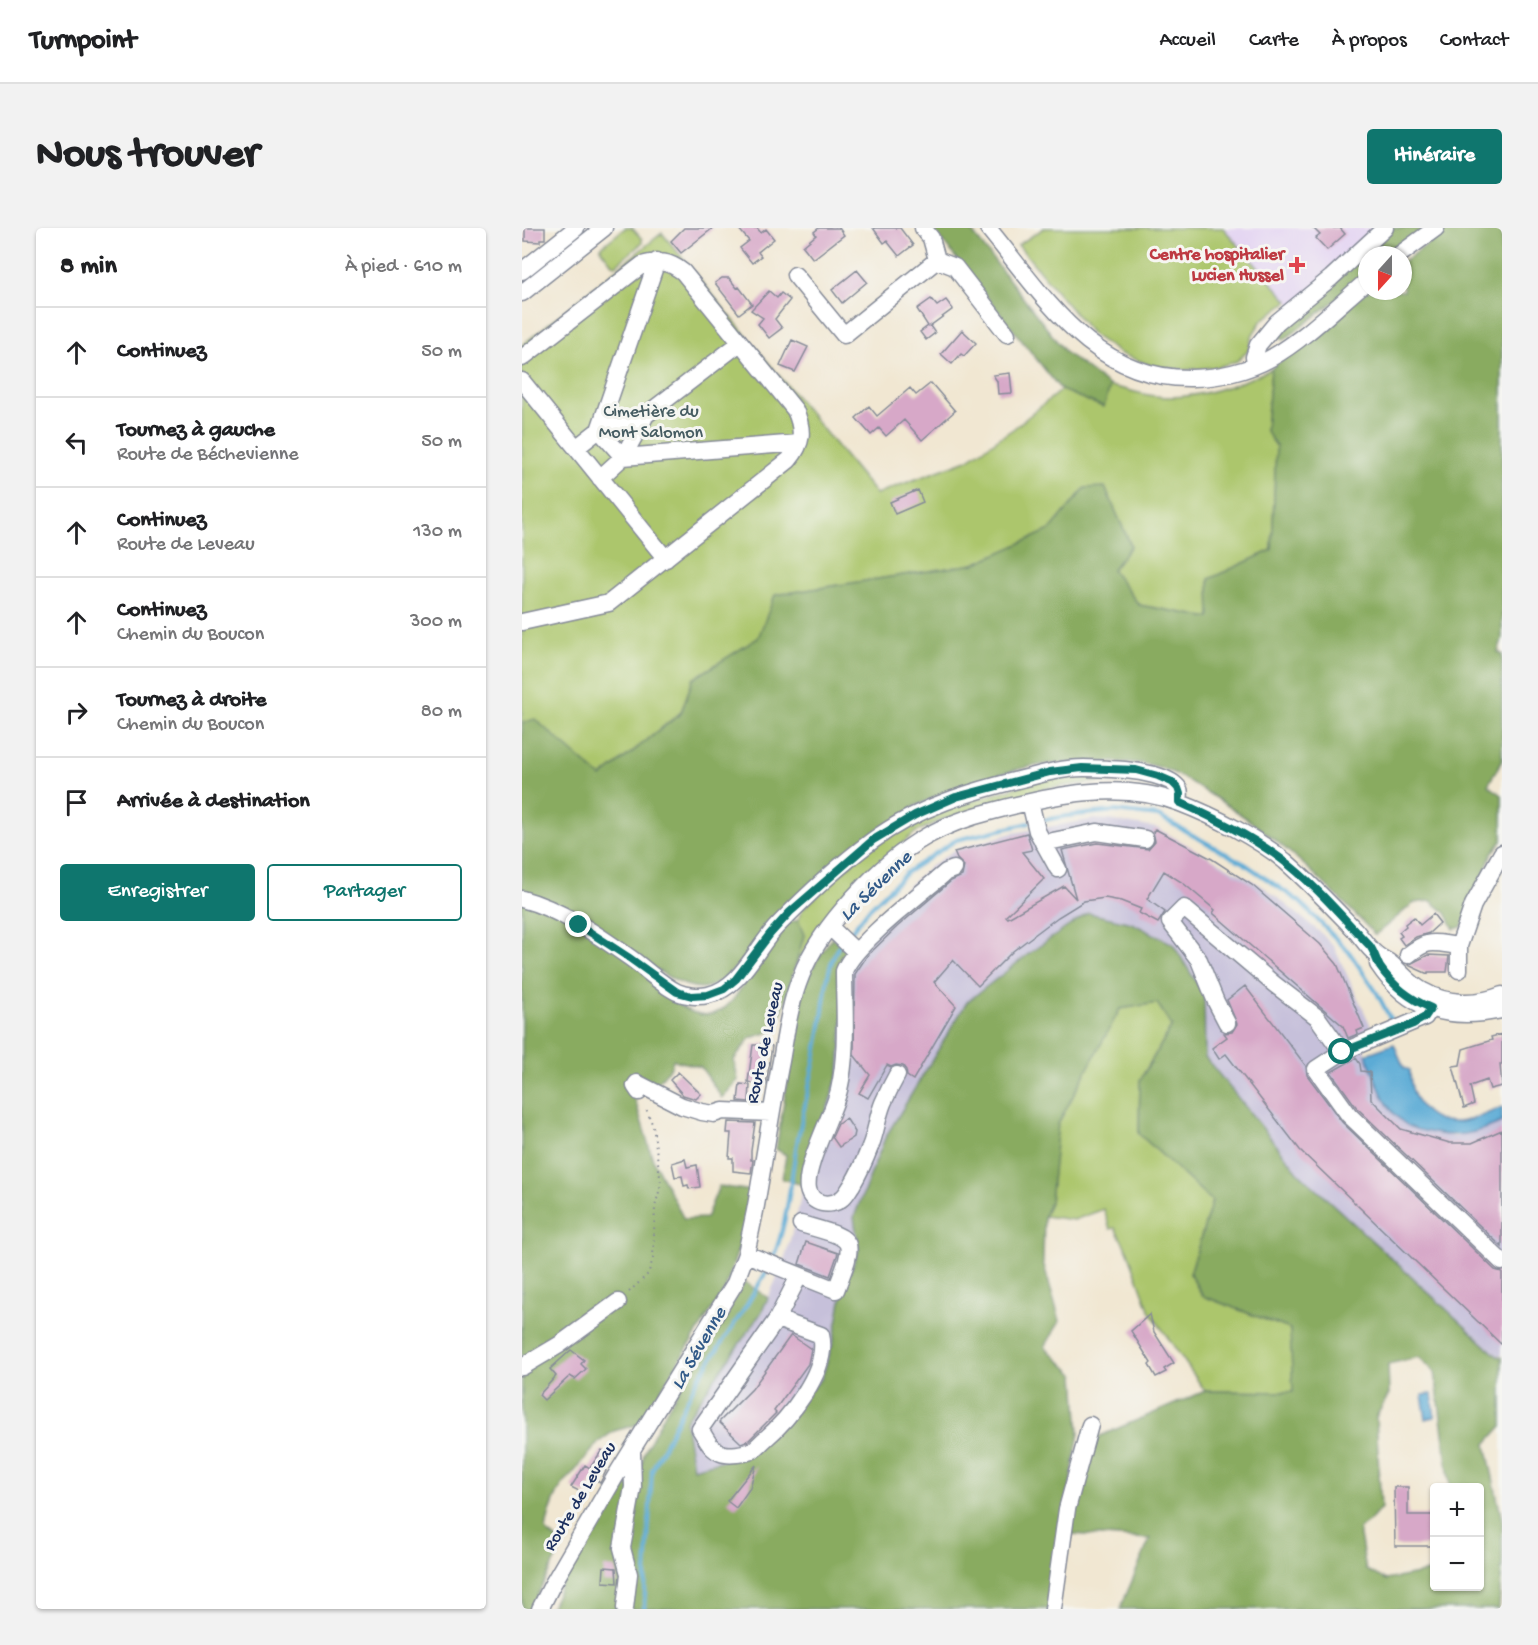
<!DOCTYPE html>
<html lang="fr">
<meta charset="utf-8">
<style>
:root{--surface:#fff;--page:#f2f2f2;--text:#202124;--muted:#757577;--line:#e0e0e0;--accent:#0f766e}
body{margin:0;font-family:"Gochi Hand",sans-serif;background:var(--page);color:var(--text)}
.controls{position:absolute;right:18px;bottom:18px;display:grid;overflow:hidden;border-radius:6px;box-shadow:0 2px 4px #0004}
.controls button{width:54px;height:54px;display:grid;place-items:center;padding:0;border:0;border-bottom:2px solid var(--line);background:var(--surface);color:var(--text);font:30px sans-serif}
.compass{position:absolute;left:836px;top:18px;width:54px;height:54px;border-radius:50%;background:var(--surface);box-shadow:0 2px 4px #0004;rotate:201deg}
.stop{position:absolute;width:18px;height:18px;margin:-14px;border:4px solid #0f766e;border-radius:50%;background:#fff}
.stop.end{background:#0f766e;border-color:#fff;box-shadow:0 2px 6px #0008}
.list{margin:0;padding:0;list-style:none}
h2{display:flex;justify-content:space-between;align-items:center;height:78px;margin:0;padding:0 24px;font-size:26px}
h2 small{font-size:20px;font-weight:400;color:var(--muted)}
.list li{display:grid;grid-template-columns:39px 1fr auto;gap:18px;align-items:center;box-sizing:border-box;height:90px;padding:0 24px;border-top:2px solid var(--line)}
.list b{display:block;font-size:22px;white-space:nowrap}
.list p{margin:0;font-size:20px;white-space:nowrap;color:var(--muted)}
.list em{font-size:20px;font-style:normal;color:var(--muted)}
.actions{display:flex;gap:12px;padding:18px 24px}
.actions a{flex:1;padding:14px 0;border:2px solid var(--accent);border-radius:6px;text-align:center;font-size:21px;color:var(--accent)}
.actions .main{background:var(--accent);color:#fff}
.icon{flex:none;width:33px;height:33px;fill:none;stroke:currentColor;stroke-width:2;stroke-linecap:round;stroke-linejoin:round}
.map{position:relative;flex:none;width:980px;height:1381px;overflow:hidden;border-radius:6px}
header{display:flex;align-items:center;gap:36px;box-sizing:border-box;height:84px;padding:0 30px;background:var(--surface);border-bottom:2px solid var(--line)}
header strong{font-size:28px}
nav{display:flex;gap:33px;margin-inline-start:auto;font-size:21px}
.intro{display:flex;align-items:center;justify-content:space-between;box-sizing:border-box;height:144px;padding:0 36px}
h1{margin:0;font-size:42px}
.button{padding:15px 27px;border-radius:6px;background:var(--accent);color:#fff;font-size:21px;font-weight:700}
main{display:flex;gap:36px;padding:0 36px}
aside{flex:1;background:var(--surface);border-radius:6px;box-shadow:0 2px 4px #0004}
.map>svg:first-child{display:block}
.built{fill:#e3d3f2}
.industrial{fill:#c6c0da}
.green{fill:#acc66c;stroke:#647a65;stroke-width:1.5}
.forest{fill:#89ab60;stroke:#526d5f;stroke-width:1.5;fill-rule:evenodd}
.water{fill:#5babd5;stroke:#3b6d9a;stroke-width:1.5}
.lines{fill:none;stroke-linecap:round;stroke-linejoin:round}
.stream{stroke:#5babd5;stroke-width:4}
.building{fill:#d7a8c8}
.minor-casing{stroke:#868b98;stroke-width:19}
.path{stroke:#868b98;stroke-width:2;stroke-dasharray:1.5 4.5;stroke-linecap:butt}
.minor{stroke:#fff;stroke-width:16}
.route{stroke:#0f766e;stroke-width:8}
.health-dot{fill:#e0444e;stroke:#f6f6f2;stroke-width:2}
.labels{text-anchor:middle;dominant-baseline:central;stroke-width:6;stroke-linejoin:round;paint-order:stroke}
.health-label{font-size:18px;font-weight:bold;fill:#be3a42;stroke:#f6f6f2;text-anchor:end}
.park-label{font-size:18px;fill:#465c62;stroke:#f6f6f2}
.street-label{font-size:18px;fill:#1b2f5e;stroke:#f6f6f2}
.water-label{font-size:20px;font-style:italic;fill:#315a88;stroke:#f6f6f2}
</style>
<header>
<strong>Turnpoint</strong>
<nav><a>Accueil</a><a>Carte</a><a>À propos</a><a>Contact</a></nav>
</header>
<div class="intro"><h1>Nous trouver</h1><a class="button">Itinéraire</a></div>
<main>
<aside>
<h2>8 min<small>À pied · 610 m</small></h2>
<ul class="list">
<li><svg class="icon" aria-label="ahead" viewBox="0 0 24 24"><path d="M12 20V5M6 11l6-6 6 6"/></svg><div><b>Continuez</b></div><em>50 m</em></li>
<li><svg class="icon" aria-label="left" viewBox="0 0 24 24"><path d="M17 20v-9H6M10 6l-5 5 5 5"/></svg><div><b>Tournez à gauche</b><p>Route de Béchevienne</p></div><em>50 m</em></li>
<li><svg class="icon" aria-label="ahead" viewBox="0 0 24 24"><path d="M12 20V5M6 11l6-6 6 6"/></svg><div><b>Continuez</b><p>Route de Leveau</p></div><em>130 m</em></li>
<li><svg class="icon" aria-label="ahead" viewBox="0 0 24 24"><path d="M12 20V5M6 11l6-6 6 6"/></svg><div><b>Continuez</b><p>Chemin du Boucon</p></div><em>300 m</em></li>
<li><svg class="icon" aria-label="right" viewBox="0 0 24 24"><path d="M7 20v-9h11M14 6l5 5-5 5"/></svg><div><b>Tournez à droite</b><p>Chemin du Boucon</p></div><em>80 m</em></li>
<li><svg class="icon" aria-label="arrive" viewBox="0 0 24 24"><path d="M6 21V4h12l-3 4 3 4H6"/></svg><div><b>Arrivée à destination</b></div></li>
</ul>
<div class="actions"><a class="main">Enregistrer</a><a>Partager</a></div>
</aside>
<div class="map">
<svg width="980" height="1381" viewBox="0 0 980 1381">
<rect width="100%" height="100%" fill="#f6f6f2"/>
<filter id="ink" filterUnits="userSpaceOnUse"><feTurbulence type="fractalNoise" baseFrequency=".0167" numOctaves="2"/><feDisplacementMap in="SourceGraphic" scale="12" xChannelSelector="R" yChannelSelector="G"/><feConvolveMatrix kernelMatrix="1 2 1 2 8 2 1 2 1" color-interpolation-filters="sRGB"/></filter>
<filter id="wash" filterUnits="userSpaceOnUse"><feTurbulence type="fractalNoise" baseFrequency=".008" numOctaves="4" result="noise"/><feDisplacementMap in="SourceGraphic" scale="24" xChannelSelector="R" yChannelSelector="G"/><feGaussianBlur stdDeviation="1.35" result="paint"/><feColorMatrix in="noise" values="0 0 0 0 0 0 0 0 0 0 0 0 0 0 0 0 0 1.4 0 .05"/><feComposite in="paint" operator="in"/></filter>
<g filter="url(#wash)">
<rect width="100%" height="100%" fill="#f1e7d2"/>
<path class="built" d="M701,0H855L771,79Z"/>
<path class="industrial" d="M573,591L587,592L635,600L742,659L799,705L812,719L849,798L841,810L844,826L896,901L933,909L980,894V1127L976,1128L777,945L683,829L682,767L566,685L509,724L445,774L332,989L337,1022L321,1062L312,1111L300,1150L230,1225L171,1241L163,1193L239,1085L262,1034L276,982L332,712L386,658L406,640L432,622L490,605Z"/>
<path class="green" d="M103,0H110L120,11V15L94,37L90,36L79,22V19Z
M522,0H701L766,73L740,92L731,106L726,123L715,133L696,139L664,142L631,138L599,126L571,107L496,17Z
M140,5L354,266L445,232L491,201L539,162L581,179L588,158C603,161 618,166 633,168C673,173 714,158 749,141L744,202L754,218L750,322L687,351L688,390L617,377L590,342L609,318L583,260H563L528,302L452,336L253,367L237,410L171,451L159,484L79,549L13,492L0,495V117Z
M561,547H592V552L525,560L422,591L394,604L338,650L294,704L274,737L282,707L276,692L280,682L344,622L394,591L520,551Z
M635,775L650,798L618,852L617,906L690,973L668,1046L680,1068L768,1101L772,1164L683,1163L628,1084L606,1024L593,1000L588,1001L582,981L552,992L522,988L528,974L535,896L598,781Z"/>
<path class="forest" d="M410,0H447L544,125L588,158L582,179L539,162Z
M870,0H908L873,27H845V48L762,112L754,104Z
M928,0H980V411L976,424L980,426V532L966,557L980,567V613L970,626L940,699L932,701L924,685L909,673L892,675L853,707C800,651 752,605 686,565C670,555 652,543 633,538C619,534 603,534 588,534C565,534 542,534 519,537C481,542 429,562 393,578L225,727C191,765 180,770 135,742L121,744C134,757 147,773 163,781C203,802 218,761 234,734C239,725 255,703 263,697C266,695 272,693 276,692L282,707L255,802L228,810L212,832L216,852L200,870L179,839L151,832L149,839L133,858L108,855L131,932L162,991L184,990L197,958L230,963L223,1001L203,1061L117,1196L92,1203L77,1214L48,1249C35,1258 26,1287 24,1303L41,1317L8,1381H0V495L13,491L79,549L159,485L171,451L236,410L253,367L452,336L528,302L563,260L583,259L609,318L590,342L617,377L688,390L687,351L750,322L754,218L744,203L749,141L845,63H881V34Z
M566,685L610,695L651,716L682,767L683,829L777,945L975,1128L980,1129V1198L964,1216L980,1293V1333L977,1381H598L628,1311L549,1306L551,1279L569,1216L573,1210L683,1163L771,1164L768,1101L681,1068L668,1046L690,973L617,906L618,852L650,798L635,775L598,781L536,896L528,974L522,988L521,1034L538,1093L523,1119L553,1147L557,1205L527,1381H28L44,1346L98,1256L116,1259L122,1225L145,1181L223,1054L246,1070L239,1085L163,1193L171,1240L230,1225L300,1150L312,1111L321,1062L337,1022L332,989L363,910L445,774L509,724ZM897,1129L913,1144L928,1259L957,1260V1358H912V1343L864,1352L844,1342L837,1301L848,1293L859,1280L854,1189L867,1166L866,1136Z
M310,709L325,722L317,844L281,957L260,951L264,927L254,921L281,760L295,732Z"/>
<path class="water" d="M872,816L882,840L888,842C888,871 903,895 935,894C951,893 966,885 980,879V894C952,906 933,911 903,903C896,902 887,899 882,895C861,880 853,848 844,826Z
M910,1166L913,1189L904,1191L900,1167Z"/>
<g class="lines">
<path class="stream" d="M517,593L545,588L593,583L636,588L723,636L778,674L827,724L855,765L871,796L870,798
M324,710L346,682L385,644L434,612L507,595
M250,1032C266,996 268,954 275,915C282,878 292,841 298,803C303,777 303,735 319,715
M122,1381L130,1242L174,1154L223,1080L247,1039"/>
</g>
<g id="blocks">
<path class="building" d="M3,0H23V11H18V14L3,13Z
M162,0H191L159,25L149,13Z
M216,0H235L239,5L244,1L252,11L236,24L239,28L230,35L218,20L227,13Z
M297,0H317L322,7L291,31L281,18L294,7L292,4Z
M351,0H378L391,17L377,28L365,13L362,15Z
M791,0H818L823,6L805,22L794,10L798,7Z
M335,42L345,54L320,75L310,62Z
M200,50H207L215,60L217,59L230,76L217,86L193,55Z
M247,63L255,70L259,65L268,72L253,91L260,100L247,110L236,96L241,90L229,82Z
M409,71L415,78L424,72L431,81L408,98L413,105L404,112L398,104L406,98L395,81Z
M440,102L454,115L442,128L439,126L430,136L419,126Z
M270,112L286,119L273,144L258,138Z
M488,145L490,165L476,166L475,153L471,147Z
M409,155L433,183L400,212L382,192L364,208L357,200L349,207L334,190L347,178L355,188L388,160L394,167Z
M396,262L401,274L373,286L368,274Z
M633,601L690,631L730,657L798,716L815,736L842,800L835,803L836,806L826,810L821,798L691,685L693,682L661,655L642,643L625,671L643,684L636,695L617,685L619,681L599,673L583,670L562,673L536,689L491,723L456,758L431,732L412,754L434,778L391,852L385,848L384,842L381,838L374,837L369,839L365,837L346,870L337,865L348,847L332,827L333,746L345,728L375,699L429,653L440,648L442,638L435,631L432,624L505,605L510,622L500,624L522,651L484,688L486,690L542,658L554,671L540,622L575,615L626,621L633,613L631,604Z
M911,686L918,695L907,705L894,709L882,717L877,710L880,708L877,704L884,698L883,696L892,689L898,697Z
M906,727L927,728L925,744H906V746L886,737Z
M723,758L784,838L785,847L820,894L973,1042L980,1044V1117L778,922L704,826L697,831L690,820L705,809L702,805L710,804L715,796L705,772Z
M980,806V836H978L980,858L968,861L965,852L948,858L952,876L942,880L931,838L938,837L941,821L970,812L969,809Z
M239,815L250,818L244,857L226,854L231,817H239Z
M834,830L838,836L839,843L848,844L849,871L879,901L928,915H950L980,902V1019L835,880L809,844Z
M156,844L179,866L174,871L161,867L148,852Z
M218,856L228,857L227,874L216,873Z
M324,890L333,904L332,909L317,919L310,909L316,896Z
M206,894L233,895L229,923V932H231L229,945L211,943V930H207L209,905H205Z
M163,931L165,939L175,937L178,959L167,961L166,957L162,958L160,948L153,949L150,935Z
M284,1014L316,1025L308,1048L277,1036Z
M628,1086L632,1104L652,1135L642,1141L644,1144L634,1149L627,1137L629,1135L609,1103Z
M269,1107L289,1121L286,1136L252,1183L254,1185L227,1212L219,1215L197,1194L230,1161Z
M49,1122L62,1132L59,1136L64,1141L53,1151L48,1148L22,1172L17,1167L34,1148L28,1141Z
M80,1222L89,1228L81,1240L84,1243L78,1255L72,1250L63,1266L49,1259L63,1237L68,1240Z
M234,1237L228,1260L214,1280L205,1273Z
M872,1259H886V1287H912V1318H873Z
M82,1339L94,1340L95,1355L81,1354Z"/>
</g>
</g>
<g filter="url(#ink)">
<use href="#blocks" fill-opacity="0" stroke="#868b98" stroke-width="1.5"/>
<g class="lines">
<defs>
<path id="minor" d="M466,0C522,68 571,152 670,150C696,150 726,143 749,130C784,110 814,79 845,53
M877,27L914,0
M415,32L433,39L485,106
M135,33L77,202L124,187L101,229L277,215
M0,43L54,0
M273,47L322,107L415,32L409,10L401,0
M0,65L82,0
M0,130L120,37C136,32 147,33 161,44L273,182C282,202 281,215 267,232L87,375L0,394
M733,137L732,129L736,117L755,94L809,50L863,0
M0,153L144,331
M124,187L218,115
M54,220L77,202L101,229L78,250
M508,574L515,603L536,641
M521,615L575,604L623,611
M0,671C38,681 76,707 107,729C123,740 138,756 155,764C164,768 177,769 186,767C219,760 234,720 255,698C284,668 316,638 350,613C395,579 450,563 504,550C523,545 542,540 562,540C575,540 589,541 603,542C617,543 649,548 657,561C659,565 657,570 657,574
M308,699L334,724
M886,727C907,710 912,715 937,718
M856,736C887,783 927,793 980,782
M937,742V718L951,677L980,625
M705,795L694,774L677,732L648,694L662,680L752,756L795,789L820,824L903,789L915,769
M820,824L794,841L827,887L980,1034
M375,847C370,856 365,866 361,875C355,890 354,905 348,919C343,932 337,945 330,957C327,961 324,968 319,971C309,979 289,977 286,961C282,938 311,887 317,862C326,823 322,782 322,743C333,715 399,666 424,644L432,641
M117,864L113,858L115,855L160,878L180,884L192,886L201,883L249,885
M224,1026L314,1062C335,1008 334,1012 279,996
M255,1091L299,1107C308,1142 266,1192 241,1213C238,1216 234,1220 231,1222C223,1226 206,1228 199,1225C188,1221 184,1210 178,1201L255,1091L277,1048
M0,1139L37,1117L96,1074
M103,1380L107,1346L100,1320L111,1259L110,1223
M18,1381L29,1359L93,1249L213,1055L224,1026L233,983C242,933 249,883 259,833C264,804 268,775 279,748C298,698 359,634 405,608C426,596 447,589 471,583C531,567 597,552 658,575C692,588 735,610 763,633C788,655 810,678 833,702C840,710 846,720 854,726C858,730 864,732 868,735C879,744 888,756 901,763C925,777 955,777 980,767
M531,1381L545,1281L568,1197"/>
</defs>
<use href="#minor" class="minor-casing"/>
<path class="path" d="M107,1064L126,1046L131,1031L133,979L139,956L131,898L123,878"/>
<use href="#minor" class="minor"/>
</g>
</g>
<g class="lines" filter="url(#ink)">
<path class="route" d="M57,697L106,729L155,764L170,768L186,767L202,761L214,751L248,706L268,684L351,612L393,587L434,569L528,544L560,540L614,542L636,548L650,554L656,560L658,566L657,574C692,590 727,607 758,630C792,655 819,688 848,718C853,725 854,732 858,739C871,758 888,771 909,780L903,789L891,796L820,824"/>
</g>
<path class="health-dot" d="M772 28h6v6h6v6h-6v6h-6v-6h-6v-6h6z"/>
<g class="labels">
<g class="health-label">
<text x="762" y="27">Centre hospitalier<tspan x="762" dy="21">Lucien Hussel</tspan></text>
</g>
<g class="park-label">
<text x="129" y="184">Cimetière du<tspan x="129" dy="21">Mont Salomon</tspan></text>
</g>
<g class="street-label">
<text transform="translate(244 815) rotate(-78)">Route de Leveau</text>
<text transform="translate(59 1269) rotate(-59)">Route de Leveau</text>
</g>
<g class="water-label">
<text transform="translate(355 659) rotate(-44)">La Sévenne</text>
<text transform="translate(178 1121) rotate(-60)">La Sévenne</text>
</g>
</g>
</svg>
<div class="controls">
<button>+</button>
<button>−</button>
</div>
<svg class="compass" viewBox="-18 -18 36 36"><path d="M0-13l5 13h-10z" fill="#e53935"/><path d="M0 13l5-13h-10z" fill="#757577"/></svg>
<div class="stop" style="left:820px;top:824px"></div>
<div class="stop end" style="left:57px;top:697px"></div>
</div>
</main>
